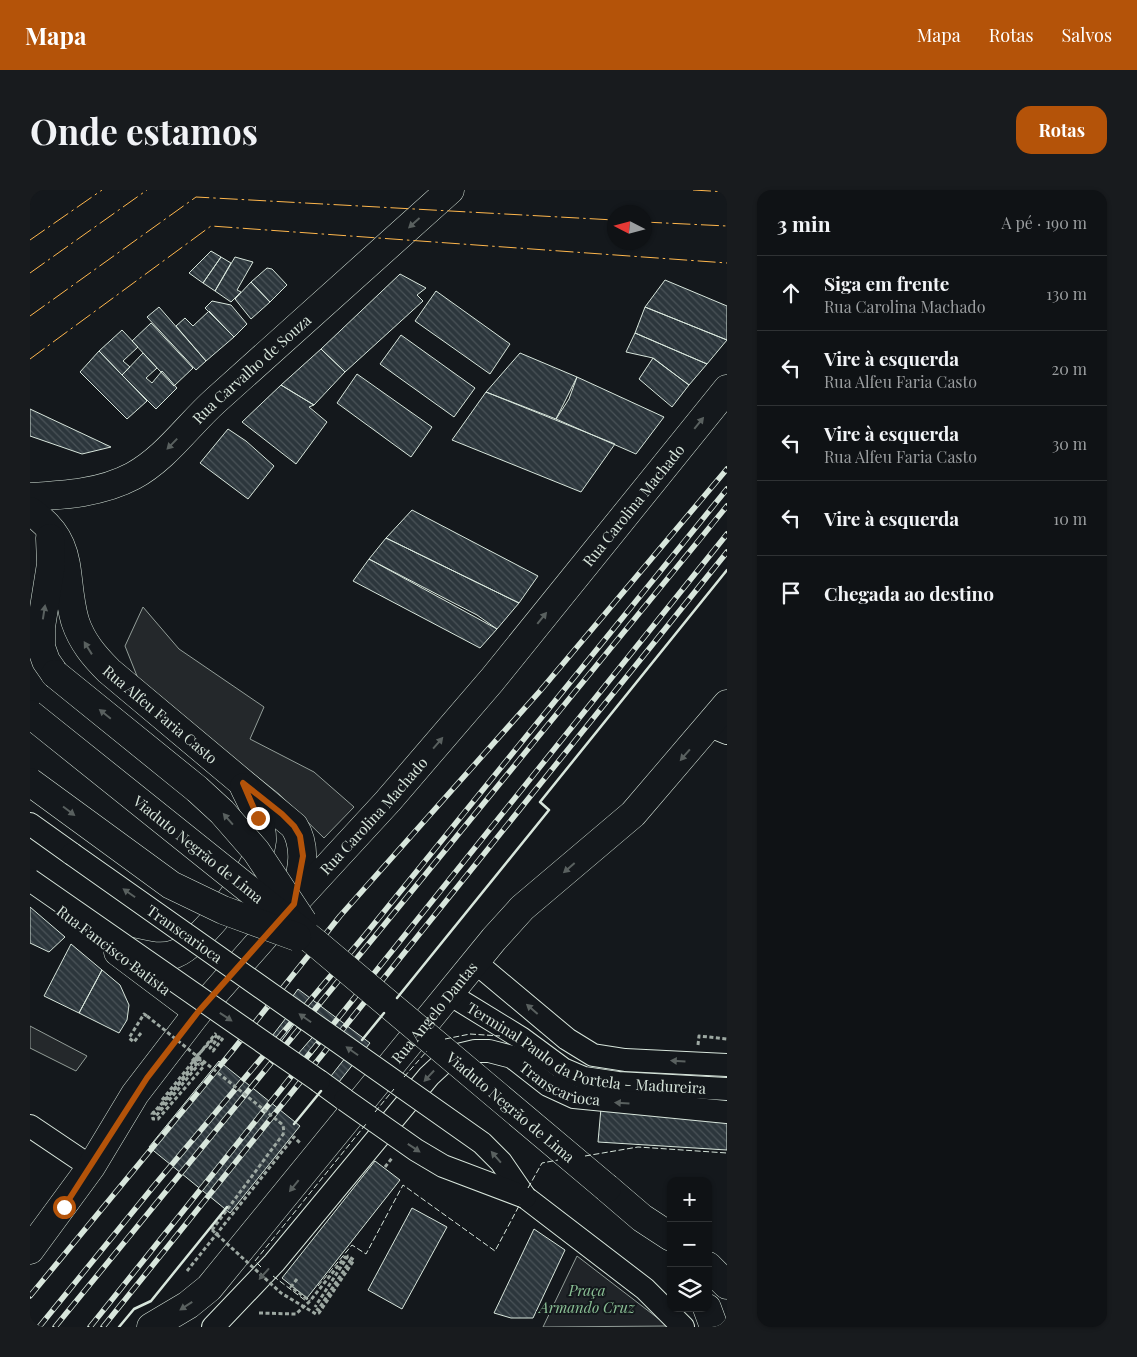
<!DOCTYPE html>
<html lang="pt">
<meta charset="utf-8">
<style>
:root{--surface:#0f1215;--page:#181b1e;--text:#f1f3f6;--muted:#9b9ea0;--line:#2f3234;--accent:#b45309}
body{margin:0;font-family:"Playfair Display",serif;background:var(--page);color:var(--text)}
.controls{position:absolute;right:15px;bottom:15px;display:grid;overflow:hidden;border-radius:10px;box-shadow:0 1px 4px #0004}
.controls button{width:45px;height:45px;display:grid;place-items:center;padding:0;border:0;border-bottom:1px solid var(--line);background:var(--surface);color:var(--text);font:25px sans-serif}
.compass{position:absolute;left:577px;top:15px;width:45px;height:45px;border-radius:50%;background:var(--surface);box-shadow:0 1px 4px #0004;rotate:276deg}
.stop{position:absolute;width:15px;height:15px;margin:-11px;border:4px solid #b45309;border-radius:50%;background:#fff}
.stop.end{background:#b45309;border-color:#fff;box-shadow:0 1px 5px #0008}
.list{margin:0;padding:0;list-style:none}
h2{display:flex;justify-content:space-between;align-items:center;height:65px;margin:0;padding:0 20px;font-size:21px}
h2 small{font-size:16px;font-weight:400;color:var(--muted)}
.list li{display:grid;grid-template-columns:32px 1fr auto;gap:15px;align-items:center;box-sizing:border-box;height:75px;padding:0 20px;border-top:1px solid var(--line)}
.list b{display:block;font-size:19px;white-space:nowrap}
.list p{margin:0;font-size:16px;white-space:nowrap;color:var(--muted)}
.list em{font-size:16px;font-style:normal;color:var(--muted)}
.icon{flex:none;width:28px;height:28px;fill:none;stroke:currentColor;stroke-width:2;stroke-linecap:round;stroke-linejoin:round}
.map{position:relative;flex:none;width:697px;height:1137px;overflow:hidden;border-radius:15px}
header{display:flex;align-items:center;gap:30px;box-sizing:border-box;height:70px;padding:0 25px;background:var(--accent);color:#fff}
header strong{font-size:24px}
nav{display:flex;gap:28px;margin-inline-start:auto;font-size:18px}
.intro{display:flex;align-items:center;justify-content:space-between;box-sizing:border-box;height:120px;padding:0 30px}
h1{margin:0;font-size:35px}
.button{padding:12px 22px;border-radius:15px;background:var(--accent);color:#fff;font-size:18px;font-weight:700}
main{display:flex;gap:30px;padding:0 30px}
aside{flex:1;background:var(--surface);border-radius:15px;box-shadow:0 1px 4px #0004}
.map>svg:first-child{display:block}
.park{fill:#202428;stroke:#939e99}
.parking{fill:#24282b;stroke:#939e99}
.building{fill:url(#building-back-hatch);stroke:#d8e6dc}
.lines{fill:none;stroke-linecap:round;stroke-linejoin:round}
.minor-casing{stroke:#d8e6dc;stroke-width:24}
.major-casing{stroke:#d8e6dc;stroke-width:29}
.path{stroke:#9da8a2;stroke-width:3;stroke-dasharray:4 2.5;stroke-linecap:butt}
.minor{stroke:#14181c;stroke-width:22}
.major{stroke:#14181c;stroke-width:28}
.rail-casing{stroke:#d8e6dc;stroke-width:5.5}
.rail{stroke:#14181c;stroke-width:4;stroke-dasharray:11;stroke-linecap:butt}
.minor-bridge-casing{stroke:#d8e6dc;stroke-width:24;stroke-linecap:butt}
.major-bridge-casing{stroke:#d8e6dc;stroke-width:29;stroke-linecap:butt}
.path-bridge{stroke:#9da8a2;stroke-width:3;stroke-dasharray:4 2.5;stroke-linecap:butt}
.minor-bridge{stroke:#14181c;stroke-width:22}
.major-bridge{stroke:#14181c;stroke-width:28}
.fence{stroke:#d8e6dc;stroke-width:1;stroke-dasharray:6 2.5;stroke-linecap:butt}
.wall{stroke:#d8e6dc;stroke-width:2.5}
.power{stroke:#ffb74d;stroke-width:1;stroke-dasharray:18 4 2.5 4;stroke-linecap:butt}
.oneway{fill:#59605f}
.route{stroke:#b45309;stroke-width:6}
.labels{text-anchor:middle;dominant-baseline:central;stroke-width:4;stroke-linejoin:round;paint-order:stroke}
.street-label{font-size:15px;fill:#d8e6dc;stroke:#14181c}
.park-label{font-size:15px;font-style:italic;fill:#8ac095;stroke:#14181c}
</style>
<header>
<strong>Mapa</strong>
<nav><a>Mapa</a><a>Rotas</a><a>Salvos</a></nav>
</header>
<div class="intro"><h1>Onde estamos</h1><a class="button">Rotas</a></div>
<main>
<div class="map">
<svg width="697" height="1137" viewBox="0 0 697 1137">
<defs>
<pattern id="building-back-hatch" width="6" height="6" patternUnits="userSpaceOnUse" patternTransform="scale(1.25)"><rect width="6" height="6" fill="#2c363c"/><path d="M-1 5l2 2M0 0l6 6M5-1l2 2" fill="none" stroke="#4a5358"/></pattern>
</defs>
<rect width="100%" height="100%" fill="#14181c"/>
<path class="park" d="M547,1066L638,1136L513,1137Z"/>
<path class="parking" d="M113,417L149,459L234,517L220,549L284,582L324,617L294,648L249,604L136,515L107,486L95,456Z
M0,836L57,866L46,881L0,858Z"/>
<path class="building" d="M181,61L191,67L173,93L159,83Z
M191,67L201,73L185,101L173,93Z
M205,67L223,72L207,100L211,102L201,112L185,101Z
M237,78L242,79L257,95L240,112L221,92Z
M370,84L396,98L387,105L393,111L315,182L291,159Z
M635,90L697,116V150L615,117Z
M221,92L240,112L221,129L205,109Z
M406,101L480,154L460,184L385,131Z
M182,111L201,115L217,134L204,147L175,118Z
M129,117L176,171L166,180L117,127Z
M615,117L697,150L677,174L605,143Z
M179,121L204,147L176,171L146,136L155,128L163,136Z
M121,133L163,178L144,196L102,151Z
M92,140L108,157L93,171L100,177L92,185L69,161Z
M605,143L677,174L659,195L623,168L596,162Z
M371,145L445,198L424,227L350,174Z
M291,159L315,182L284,215L251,195Z
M69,161L117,211L97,229L50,182Z
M113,163L127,178L116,188L122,193L132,181L147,198L126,219L92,185Z
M490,163L547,187L526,229L456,202Z
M623,168L659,195L642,217L609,189Z
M327,184L402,237L381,267L307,213Z
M547,187L634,227L606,264L526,229L539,209Z
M251,195L284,215L279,217L297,232L266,274L212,232Z
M456,202L585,254L551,302L422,250Z
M0,219L81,257L52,264L0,246Z
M198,239L216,251L244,276L218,309L170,273Z
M382,320L508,386L489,413L356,348Z
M356,348L489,413L467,439L447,425L339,369Z
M339,369L467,439L450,458L323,391Z
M0,717L35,747L19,762L0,753Z
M41,754L72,780L49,823L14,806Z
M72,780L90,795L99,815L97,830L89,843L49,823Z
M268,799L340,853L305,897L297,891L323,858L301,841L275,873L267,865L287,842L269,828L250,853L242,846L266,815L260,810Z
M189,871L270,936L200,1023L119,957Z
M571,918L697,926V960L568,952Z
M345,971L370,990L277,1108L252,1088Z
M382,1018L417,1037L372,1119L338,1100Z
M504,1039L535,1060L503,1128H481L464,1123Z"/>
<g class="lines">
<defs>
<g id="minor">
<path d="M680,536L697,543"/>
<path d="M0,634L42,664"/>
<path d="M445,772L537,849L563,865L595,870L697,875"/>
<path id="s1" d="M421,805L491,848L533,879L554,888L588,893L697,899"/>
<path d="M289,891L315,910"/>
<path d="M0,936L61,977"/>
<path d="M495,1007L615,1099L653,1137"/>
<path id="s2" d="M183,1137L244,1073L399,886L413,873L428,865L445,861H459L482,867L518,895L544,907L697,922"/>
</g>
<g id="major">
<path id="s3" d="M0,307C35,305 71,303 103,286C136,268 158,235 186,210C264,140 342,70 420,0"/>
<path id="s4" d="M0,321C47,353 32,385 45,431C52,452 64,466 79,481L264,636C279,660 270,686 264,712"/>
<path d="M20,348L21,374L11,437V457L16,471L25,484"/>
<path d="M93,760C110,763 128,770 145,764C171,754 230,678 232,651C233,632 222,614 214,597"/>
<path d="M88,762L168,822"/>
<path d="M577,998L612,1028L641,1047"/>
<path id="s5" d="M0,1060L61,977L105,904L168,822L264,713L358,611L462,490L697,199"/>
<path d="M678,1076L697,1095"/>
<path d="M677,1118L684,1137"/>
<path id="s6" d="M121,1137L158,1115L179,1098L464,749L492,718L603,624L697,514"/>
</g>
</defs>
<use href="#minor" class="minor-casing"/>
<use href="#major" class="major-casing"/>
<path class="path" d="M111,843L104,852L99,848L114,824L117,826
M190,846L180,858L183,861L193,848
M668,855L669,846L697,849
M162,871L187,845
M128,920L166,871L169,874
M123,921L126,926L169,874
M355,977L362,968
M182,1040L254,943
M157,1081L264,947L270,953
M267,1089L261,1097L280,1111
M229,1123L266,1124L280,1111L315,1067L320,1071L288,1120L285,1117"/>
<use href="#minor" class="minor"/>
<use href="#major" class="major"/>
<defs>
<path id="rail" d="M0,1106L203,860L310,726L510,501L697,279
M9,1137L123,997L335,745L697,299
M25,1137L697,316
M60,1137L697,344
M73,1137L697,362"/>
</defs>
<use href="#rail" class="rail-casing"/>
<use href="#rail" class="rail"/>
<defs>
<g id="minor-bridge">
<path id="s7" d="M42,664L452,953L471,972L495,1007"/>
<path d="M0,690L289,891"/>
<path d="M315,910L386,960L413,976L495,1007"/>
</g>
<g id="major-bridge">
<path d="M25,484L167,599L192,622L226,661L273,732"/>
<path id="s8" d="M0,524L287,754L577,998"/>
<path d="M0,592L141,695L193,720L267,747"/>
</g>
</defs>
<use href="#minor-bridge" class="minor-bridge-casing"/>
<use href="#major-bridge" class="major-bridge-casing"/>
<path class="path-bridge" d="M117,826L253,935L254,943
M166,868L174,876L128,929H123L122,924L125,921L171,869
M132,910L186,843
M182,1040L251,1103L286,1124L289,1123L324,1070L318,1066L285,1117"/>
<use href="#minor-bridge" class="minor-bridge"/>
<use href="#major-bridge" class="major-bridge"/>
<path class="fence" d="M415,849L440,844L470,846
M374,887L397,861
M345,922L364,899
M555,966L608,957L697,963
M498,998L512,973L528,970
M231,1077L225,1071L336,934
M243,1086L276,1111L278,1108
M288,1096L322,1055L336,1064L373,995L465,1061L490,1014"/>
<path class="wall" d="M367,808L519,620L510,612L697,380
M332,850L354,823
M264,934L291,901
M89,1137L104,1119L121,1111L197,1017"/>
<path class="power" d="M663,0L697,2
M0,4L6,0
M614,32L697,36
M0,50L72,0
M0,83L117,0
M0,126L166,7L584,30
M0,169L181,36L697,73"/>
</g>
<defs><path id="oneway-solid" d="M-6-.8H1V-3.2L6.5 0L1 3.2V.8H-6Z" transform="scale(1.25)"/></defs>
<g class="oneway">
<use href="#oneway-solid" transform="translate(384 33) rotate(138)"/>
<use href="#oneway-solid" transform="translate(669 233) rotate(-51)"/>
<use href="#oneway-solid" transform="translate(142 254) rotate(134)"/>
<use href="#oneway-solid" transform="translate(14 422) rotate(-81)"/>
<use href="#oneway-solid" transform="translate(512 428) rotate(-51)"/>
<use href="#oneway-solid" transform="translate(58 458) rotate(-122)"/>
<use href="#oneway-solid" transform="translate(75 524) rotate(-141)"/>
<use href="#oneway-solid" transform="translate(408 553) rotate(-49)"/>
<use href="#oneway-solid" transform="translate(655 565) rotate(131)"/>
<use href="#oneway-solid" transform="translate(39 621) rotate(37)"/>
<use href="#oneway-solid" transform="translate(198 629) rotate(-131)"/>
<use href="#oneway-solid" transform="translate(539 678) rotate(139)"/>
<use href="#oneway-solid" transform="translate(99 703) rotate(-145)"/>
<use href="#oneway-solid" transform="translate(502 819) rotate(-139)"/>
<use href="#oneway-solid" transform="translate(196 827) rotate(34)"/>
<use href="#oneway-solid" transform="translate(275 828) rotate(-145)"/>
<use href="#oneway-solid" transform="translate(322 861) rotate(-145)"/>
<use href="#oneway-solid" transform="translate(648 871) rotate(-177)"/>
<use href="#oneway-solid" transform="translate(399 886) rotate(133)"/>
<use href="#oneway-solid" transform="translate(592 913) rotate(-176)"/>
<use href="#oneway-solid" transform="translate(384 958) rotate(34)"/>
<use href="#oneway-solid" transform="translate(466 967) rotate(-131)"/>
<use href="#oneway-solid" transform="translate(264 996) rotate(129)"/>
<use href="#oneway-solid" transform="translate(234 1084) rotate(132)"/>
<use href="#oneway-solid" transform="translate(156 1116) rotate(147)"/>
</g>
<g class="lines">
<path class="route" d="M34,1017L117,888L168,822L264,714L273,666L270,646L264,636L252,624L213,593L228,628"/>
</g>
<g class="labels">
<g class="street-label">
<text stroke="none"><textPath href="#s3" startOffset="266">Rua Carvalho de Souza</textPath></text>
<text stroke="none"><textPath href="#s5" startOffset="960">Rua Carolina Machado</textPath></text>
<text stroke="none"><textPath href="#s4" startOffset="252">Rua Alfeu Faria Casto</textPath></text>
<text stroke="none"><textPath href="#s5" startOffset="555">Rua Carolina Machado</textPath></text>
<text stroke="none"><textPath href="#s8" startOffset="216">Viaduto Negrão de Lima</textPath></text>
<text stroke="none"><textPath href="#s7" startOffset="138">Transcarioca</textPath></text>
<text transform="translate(84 760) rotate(37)">Rua Fancisco Batista</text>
<text stroke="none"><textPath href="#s6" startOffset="426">Rua Angelo Dantas</textPath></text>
<text stroke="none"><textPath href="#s1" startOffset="150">Terminal Paulo da Portela - Madureira</textPath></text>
<text stroke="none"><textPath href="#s2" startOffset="479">Transcarioca</textPath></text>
<text stroke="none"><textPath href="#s8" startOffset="621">Viaduto Negrão de Lima</textPath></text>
</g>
<g class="park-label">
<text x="557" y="1100">Praça<tspan x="557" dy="17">Armando Cruz</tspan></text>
</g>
</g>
</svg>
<div class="controls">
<button>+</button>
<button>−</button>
<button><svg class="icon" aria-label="layers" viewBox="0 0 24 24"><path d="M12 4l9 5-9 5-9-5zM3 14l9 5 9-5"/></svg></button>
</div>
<svg class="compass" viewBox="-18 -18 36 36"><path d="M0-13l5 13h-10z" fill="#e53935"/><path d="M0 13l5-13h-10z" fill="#9b9ea0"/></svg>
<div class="stop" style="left:34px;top:1017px"></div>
<div class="stop end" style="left:228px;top:628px"></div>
</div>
<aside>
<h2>3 min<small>A pé · 190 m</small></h2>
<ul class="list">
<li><svg class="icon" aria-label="ahead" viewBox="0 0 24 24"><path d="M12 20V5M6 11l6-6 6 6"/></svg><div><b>Siga em frente</b><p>Rua Carolina Machado</p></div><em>130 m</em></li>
<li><svg class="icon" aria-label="left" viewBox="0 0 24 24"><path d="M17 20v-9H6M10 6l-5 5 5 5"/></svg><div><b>Vire à esquerda</b><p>Rua Alfeu Faria Casto</p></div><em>20 m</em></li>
<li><svg class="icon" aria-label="left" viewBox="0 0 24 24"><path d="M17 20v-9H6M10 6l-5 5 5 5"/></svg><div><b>Vire à esquerda</b><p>Rua Alfeu Faria Casto</p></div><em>30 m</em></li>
<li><svg class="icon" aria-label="left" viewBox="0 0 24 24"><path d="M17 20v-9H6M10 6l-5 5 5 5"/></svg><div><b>Vire à esquerda</b></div><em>10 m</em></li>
<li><svg class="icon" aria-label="arrive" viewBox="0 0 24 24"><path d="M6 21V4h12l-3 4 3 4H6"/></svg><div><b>Chegada ao destino</b></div></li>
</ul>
</aside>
</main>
